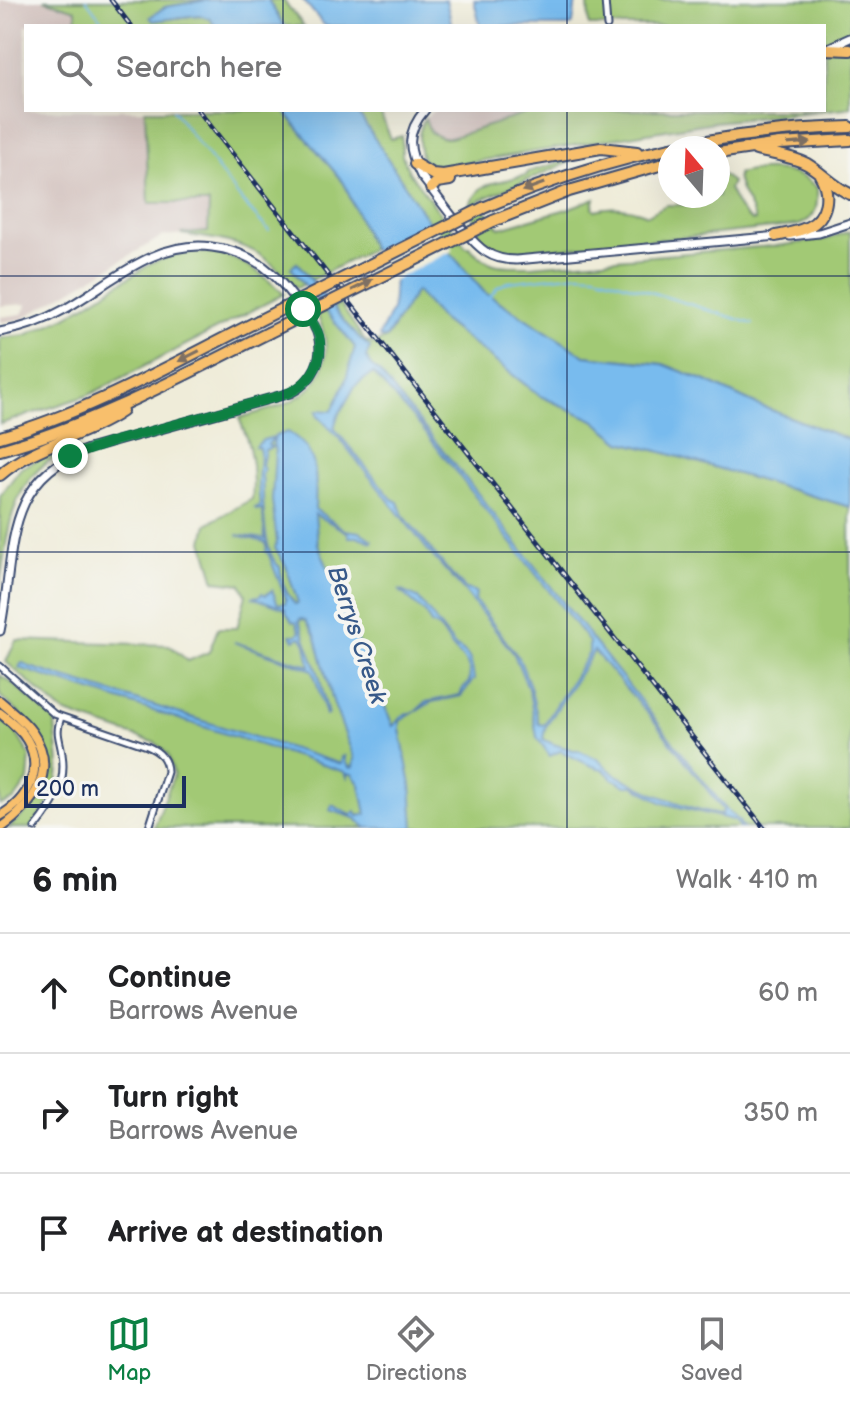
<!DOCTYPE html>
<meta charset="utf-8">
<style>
:root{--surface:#fff;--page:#f6f6f6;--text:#202124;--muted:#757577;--line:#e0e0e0;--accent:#0b8043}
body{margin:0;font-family:"Balsamiq Sans",sans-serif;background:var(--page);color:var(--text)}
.compass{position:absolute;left:658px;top:136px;width:72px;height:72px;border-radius:50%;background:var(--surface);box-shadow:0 8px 32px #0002;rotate:341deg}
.scale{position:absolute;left:24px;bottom:20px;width:162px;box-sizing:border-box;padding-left:8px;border:4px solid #1b2f5e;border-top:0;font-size:22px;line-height:28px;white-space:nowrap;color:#1b2f5e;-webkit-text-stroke:6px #f6f6f2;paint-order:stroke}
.stop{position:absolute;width:24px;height:24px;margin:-18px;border:6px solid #0b8043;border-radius:50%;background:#fff}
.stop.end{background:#0b8043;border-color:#fff;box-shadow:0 2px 8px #0008}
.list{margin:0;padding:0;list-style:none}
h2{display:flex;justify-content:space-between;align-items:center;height:104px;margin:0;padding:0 32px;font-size:34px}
h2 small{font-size:26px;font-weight:400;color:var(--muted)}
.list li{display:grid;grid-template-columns:52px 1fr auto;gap:24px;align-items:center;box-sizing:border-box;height:120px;padding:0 32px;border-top:2px solid var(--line)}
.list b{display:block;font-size:30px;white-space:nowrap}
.list p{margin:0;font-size:26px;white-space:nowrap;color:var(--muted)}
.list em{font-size:26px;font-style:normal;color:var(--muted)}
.icon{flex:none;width:44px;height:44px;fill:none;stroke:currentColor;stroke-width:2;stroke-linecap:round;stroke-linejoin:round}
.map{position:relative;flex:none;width:850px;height:828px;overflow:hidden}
.search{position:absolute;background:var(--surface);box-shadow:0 8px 32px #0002;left:24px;right:24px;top:24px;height:88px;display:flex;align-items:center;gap:20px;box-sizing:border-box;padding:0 28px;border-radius:0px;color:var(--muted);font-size:30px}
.sheet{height:464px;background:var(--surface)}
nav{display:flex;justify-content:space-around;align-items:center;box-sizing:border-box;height:112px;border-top:2px solid var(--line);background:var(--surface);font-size:22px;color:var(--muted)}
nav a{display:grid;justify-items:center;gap:4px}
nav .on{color:var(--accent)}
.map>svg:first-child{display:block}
.industrial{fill:#d1c0bc}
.green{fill:#a2c974;stroke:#5e7c69;stroke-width:2}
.water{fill:#78bbee;stroke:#4a75a6;stroke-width:2;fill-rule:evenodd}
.pier{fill:#efecd9}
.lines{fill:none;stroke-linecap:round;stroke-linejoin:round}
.stream{stroke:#78bbee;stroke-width:2}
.minor-casing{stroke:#3b4b70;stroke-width:9}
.tertiary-casing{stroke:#3b4b70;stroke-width:11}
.primary-casing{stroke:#3b4b70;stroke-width:12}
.motorway-casing{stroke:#3b4b70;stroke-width:14}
.minor{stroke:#fff;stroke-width:5}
.tertiary{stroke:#fff;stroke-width:7}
.primary{stroke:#f8bf6c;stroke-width:8}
.motorway{stroke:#f8bf6c;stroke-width:10}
.rail-casing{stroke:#1b2f5e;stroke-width:5}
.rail{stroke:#f6f6f2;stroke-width:2;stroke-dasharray:6;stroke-linecap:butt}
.motorway-bridge-casing{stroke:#3b4b70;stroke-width:14;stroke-linecap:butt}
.motorway-bridge{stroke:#f8bf6c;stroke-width:10}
.oneway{fill:#7e7064}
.route{stroke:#0b8043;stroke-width:10}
.grid{fill:none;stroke:#1b2f5e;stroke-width:2;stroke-opacity:0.55}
.labels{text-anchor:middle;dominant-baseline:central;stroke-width:8;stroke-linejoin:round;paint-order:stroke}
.water-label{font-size:24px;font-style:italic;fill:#375989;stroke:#f6f6f2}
</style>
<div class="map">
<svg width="850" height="828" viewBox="0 0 850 828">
<rect width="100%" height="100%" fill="#f6f6f2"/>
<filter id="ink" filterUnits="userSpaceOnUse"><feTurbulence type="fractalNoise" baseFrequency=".0125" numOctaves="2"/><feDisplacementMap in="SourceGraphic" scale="16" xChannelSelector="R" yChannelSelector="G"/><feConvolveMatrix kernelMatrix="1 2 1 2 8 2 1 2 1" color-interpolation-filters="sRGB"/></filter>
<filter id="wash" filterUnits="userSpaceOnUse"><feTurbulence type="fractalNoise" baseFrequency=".006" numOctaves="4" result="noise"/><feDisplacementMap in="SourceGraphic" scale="32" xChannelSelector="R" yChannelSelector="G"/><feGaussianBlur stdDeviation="1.8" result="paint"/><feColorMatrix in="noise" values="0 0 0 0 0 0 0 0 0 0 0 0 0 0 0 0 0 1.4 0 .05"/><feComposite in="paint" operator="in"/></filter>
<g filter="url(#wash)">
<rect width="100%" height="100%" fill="#efecd9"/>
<path class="industrial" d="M0,0H44L76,10L77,26H26V110H145L149,203H209L208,232L163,236L22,319L0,322V317L22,314L27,304L0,306Z
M434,110H538L450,138H442L430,132L425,118Z"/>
<path class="green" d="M44,0H207L165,7L151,17L153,21L199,15L210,19L215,26H77L76,10Z
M268,0H283L304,26H284Z
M588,0H850V106L845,108L714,122L436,168L422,159C418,143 417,132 425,118L430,132L442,138H450L538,110H824V26H589Z
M145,110H283L344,183L372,249L312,280L297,263L291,268L304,284L297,288C284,275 272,262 257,253C234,240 207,238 181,234L208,232L209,203H149Z
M354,110H379L391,139L402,136V155L409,172L466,247H469C491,269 501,266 532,266L784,245L827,239L850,231V440L755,404L706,381L663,364L585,356L484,292L452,255L428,221L362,119Z
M576,157L577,159L478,201L500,228L567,209L595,198L593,207L595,210C613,205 631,208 648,215L666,205H686L691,203L689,196H718V175L721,174L732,182L729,189C735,201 740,214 752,221L755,220C751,204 738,193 737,174C764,167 796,167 817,188C818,206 817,218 799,225L698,236L511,253L495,250L482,240L469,207L472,200L481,188L493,183L527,175L528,172Z
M211,252C245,260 259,271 284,294L89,395L0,424V338L26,335L66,317L152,263L176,254Z
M416,290L441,319L540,396L594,420L621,442L666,453L850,507V828H154L174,774L168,755L156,743L63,712L6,662L16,640L169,645L188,661L209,652L218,628H237L246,595L241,584L215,581L203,541L207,524L252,499C255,470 251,444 239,418C258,412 282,408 298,397C329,378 332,345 317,315L340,304L365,341L373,344L387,338Z
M52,452L59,454C52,459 44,464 38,470C7,501 7,543 0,584V496L21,468Z
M0,675L11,682L55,721C55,732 57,742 58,753C62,787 51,803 30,828H8C19,818 36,806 43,792C46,787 45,779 46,773C50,735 25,719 0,696Z
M0,718L15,731L30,756L28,780L14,800L0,805Z"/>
<path class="water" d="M207,0H268L284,26H215L210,19L199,15L153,21L150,17L165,7Z
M303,0H446L452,26H325Z
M474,0H576L573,23L571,26H480Z
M283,110H354L362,119L428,221L452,255L484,292L585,356L663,364L706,381L755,404L850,440V507L666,453L621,442L594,420L540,396L441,319L416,291L386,338H381L379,336L392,310L394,280L372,249L344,183Z
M297,263C322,290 341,324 370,347L366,357L371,366L378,371L471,485L725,808L738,820L743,828H739L737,823L733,820L663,803L634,786H626L612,778L603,769C588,767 574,756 560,751L550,756L537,737L529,691L514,654L464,591L430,553L339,438L318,416L317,410L332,411L345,383L355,347L291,268ZM373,373L420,426L589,642V653L544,725L539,724L530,686L519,658L475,600L476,592L466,589L451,574L403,515L398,502L392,499L334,428L337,418L355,386ZM594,651L654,721L723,810L722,815L693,808L654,794L614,774L598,759L578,750H573L553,744L543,739L545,728Z
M288,432C320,451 316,476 315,509L345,530L360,532L372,540V542L359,537H349L348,533L315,514L318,544L393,726L402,716L416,711L426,702L460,695L463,688L469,682C472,664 464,660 453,648C445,639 444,629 431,624L425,613L399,590L418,598L456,647C471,653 472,665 474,679L461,696L432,702L400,721V729L411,785L414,828H367L355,818L330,810L332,805L351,815L356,811L358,816L366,814L360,785L352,774H348V779L345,772L19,668L21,664L23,663L30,667L341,764L342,757L345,756V762L350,768L353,767L354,758L334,705L315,635L305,620L300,619L299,621L319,675L328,715H326L313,670L234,642L310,666L306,644L301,637L294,640L291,635H296L300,632L296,622L292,621L286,612V609L252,597L260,596L262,593L266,595L272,590L278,604L285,603L286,599L268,553L266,552L267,545L264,542L237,535L265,539L263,513L261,509L257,510L255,508L260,506L258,483L260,453L259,448L255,447L263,440L274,437L268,445L272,447L265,450L262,465L264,470L262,474C264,496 261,553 280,567C280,580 286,593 295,604L298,603L286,566L275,548L277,542L272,500L275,452L273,443L275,436Z"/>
<path class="pier" d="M433,222L454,250L390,282L370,254Z"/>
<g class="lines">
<path class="stream" d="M86,0L106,26
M173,110L242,201L269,231
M489,298L498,287L508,282L579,274L596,275L753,324"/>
</g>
</g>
<g filter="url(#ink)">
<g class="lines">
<defs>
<path id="minor" d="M605,0L607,26
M0,666L54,714L147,746C159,751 167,758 167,772L149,828
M35,828C53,806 67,784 62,754C60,738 55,734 61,717"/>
<path id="tertiary" d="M830,47L850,38
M425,110C405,133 408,150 421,176C437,195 467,240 486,252C495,258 505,260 516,260L778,236
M790,236L819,233L850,223
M0,332C22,328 44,321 63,310C110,284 155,239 212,247C230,249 248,256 263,266C275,275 284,285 293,297C302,307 312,319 317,332C326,357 313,382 290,393L88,449C0,481 16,556 0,631"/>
<path id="primary" d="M0,701C11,711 24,720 32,732C59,771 33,805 1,828
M0,713C10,721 21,729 27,740C45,770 27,801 0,816"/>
<path id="motorway" d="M825,49L850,50
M756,150C772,154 792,156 807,164C822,173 834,187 850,194
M718,153L779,144L850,140
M415,164L432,174L443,175L601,148L637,152
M431,188L437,182L450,180
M483,208C600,158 723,130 850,127
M493,221L569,191L670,162
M776,236C786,234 798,232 808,227C828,217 831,193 820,175
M0,437C91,411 174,363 258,321
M0,450C95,424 180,377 268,333
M0,475C35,444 84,437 122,411"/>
</defs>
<use href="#minor" class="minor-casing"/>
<use href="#tertiary" class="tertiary-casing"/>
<use href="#primary" class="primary-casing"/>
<use href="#motorway" class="motorway-casing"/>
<use href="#minor" class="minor"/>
<use href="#tertiary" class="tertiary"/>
<use href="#primary" class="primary"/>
<use href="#motorway" class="motorway"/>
<defs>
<path id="rail" d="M111,0L131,26
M198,110L764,828"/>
</defs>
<use href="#rail" class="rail-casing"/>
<use href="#rail" class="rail"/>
<defs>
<path id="motorway-bridge" d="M258,321L483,208
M268,333L493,221"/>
</defs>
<use href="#motorway-bridge" class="motorway-bridge-casing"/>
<use href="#motorway-bridge" class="motorway-bridge"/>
</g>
<defs><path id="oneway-solid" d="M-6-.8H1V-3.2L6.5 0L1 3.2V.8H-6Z" transform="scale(2)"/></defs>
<g class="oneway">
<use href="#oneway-solid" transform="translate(799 143) rotate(-4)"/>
<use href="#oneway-solid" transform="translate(533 187) rotate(160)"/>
<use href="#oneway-solid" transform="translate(362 285) rotate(-27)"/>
<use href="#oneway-solid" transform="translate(189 356) rotate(153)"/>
</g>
</g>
<g class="lines" filter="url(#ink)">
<path class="route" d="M70,456L115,441L283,395C308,387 325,363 319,336C316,326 309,317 303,309"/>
</g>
<path class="grid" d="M283,0V26M567,0V26M283,110V828M567,110V828M0,276H850M0,552H850"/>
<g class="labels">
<g class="water-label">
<text transform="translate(357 635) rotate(72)">Berrys Creek</text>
</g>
</g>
</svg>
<svg class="compass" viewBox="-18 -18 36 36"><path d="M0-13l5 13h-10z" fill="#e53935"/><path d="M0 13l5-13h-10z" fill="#757577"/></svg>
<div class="scale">200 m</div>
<div class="stop" style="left:303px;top:309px"></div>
<div class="stop end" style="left:70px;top:456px"></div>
<div class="search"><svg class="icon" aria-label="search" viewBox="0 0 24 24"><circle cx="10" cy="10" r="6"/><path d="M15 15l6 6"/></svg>Search here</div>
</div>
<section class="sheet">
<h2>6 min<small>Walk · 410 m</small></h2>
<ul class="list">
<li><svg class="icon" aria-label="ahead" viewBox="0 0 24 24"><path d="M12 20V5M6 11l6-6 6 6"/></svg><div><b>Continue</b><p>Barrows Avenue</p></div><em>60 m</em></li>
<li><svg class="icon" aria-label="right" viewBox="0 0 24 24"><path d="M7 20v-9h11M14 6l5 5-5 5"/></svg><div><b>Turn right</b><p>Barrows Avenue</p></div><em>350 m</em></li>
<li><svg class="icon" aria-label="arrive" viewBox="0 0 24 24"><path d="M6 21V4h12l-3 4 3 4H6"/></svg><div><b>Arrive at destination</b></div></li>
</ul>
</section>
<nav>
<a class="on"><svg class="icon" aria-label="map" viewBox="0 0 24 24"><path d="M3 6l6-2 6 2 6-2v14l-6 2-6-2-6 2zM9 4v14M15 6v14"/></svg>Map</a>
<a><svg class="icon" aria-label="directions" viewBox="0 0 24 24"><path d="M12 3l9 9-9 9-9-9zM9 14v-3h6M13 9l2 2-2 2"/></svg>Directions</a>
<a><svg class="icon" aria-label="saved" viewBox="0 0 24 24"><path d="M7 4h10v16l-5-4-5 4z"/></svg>Saved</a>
</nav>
